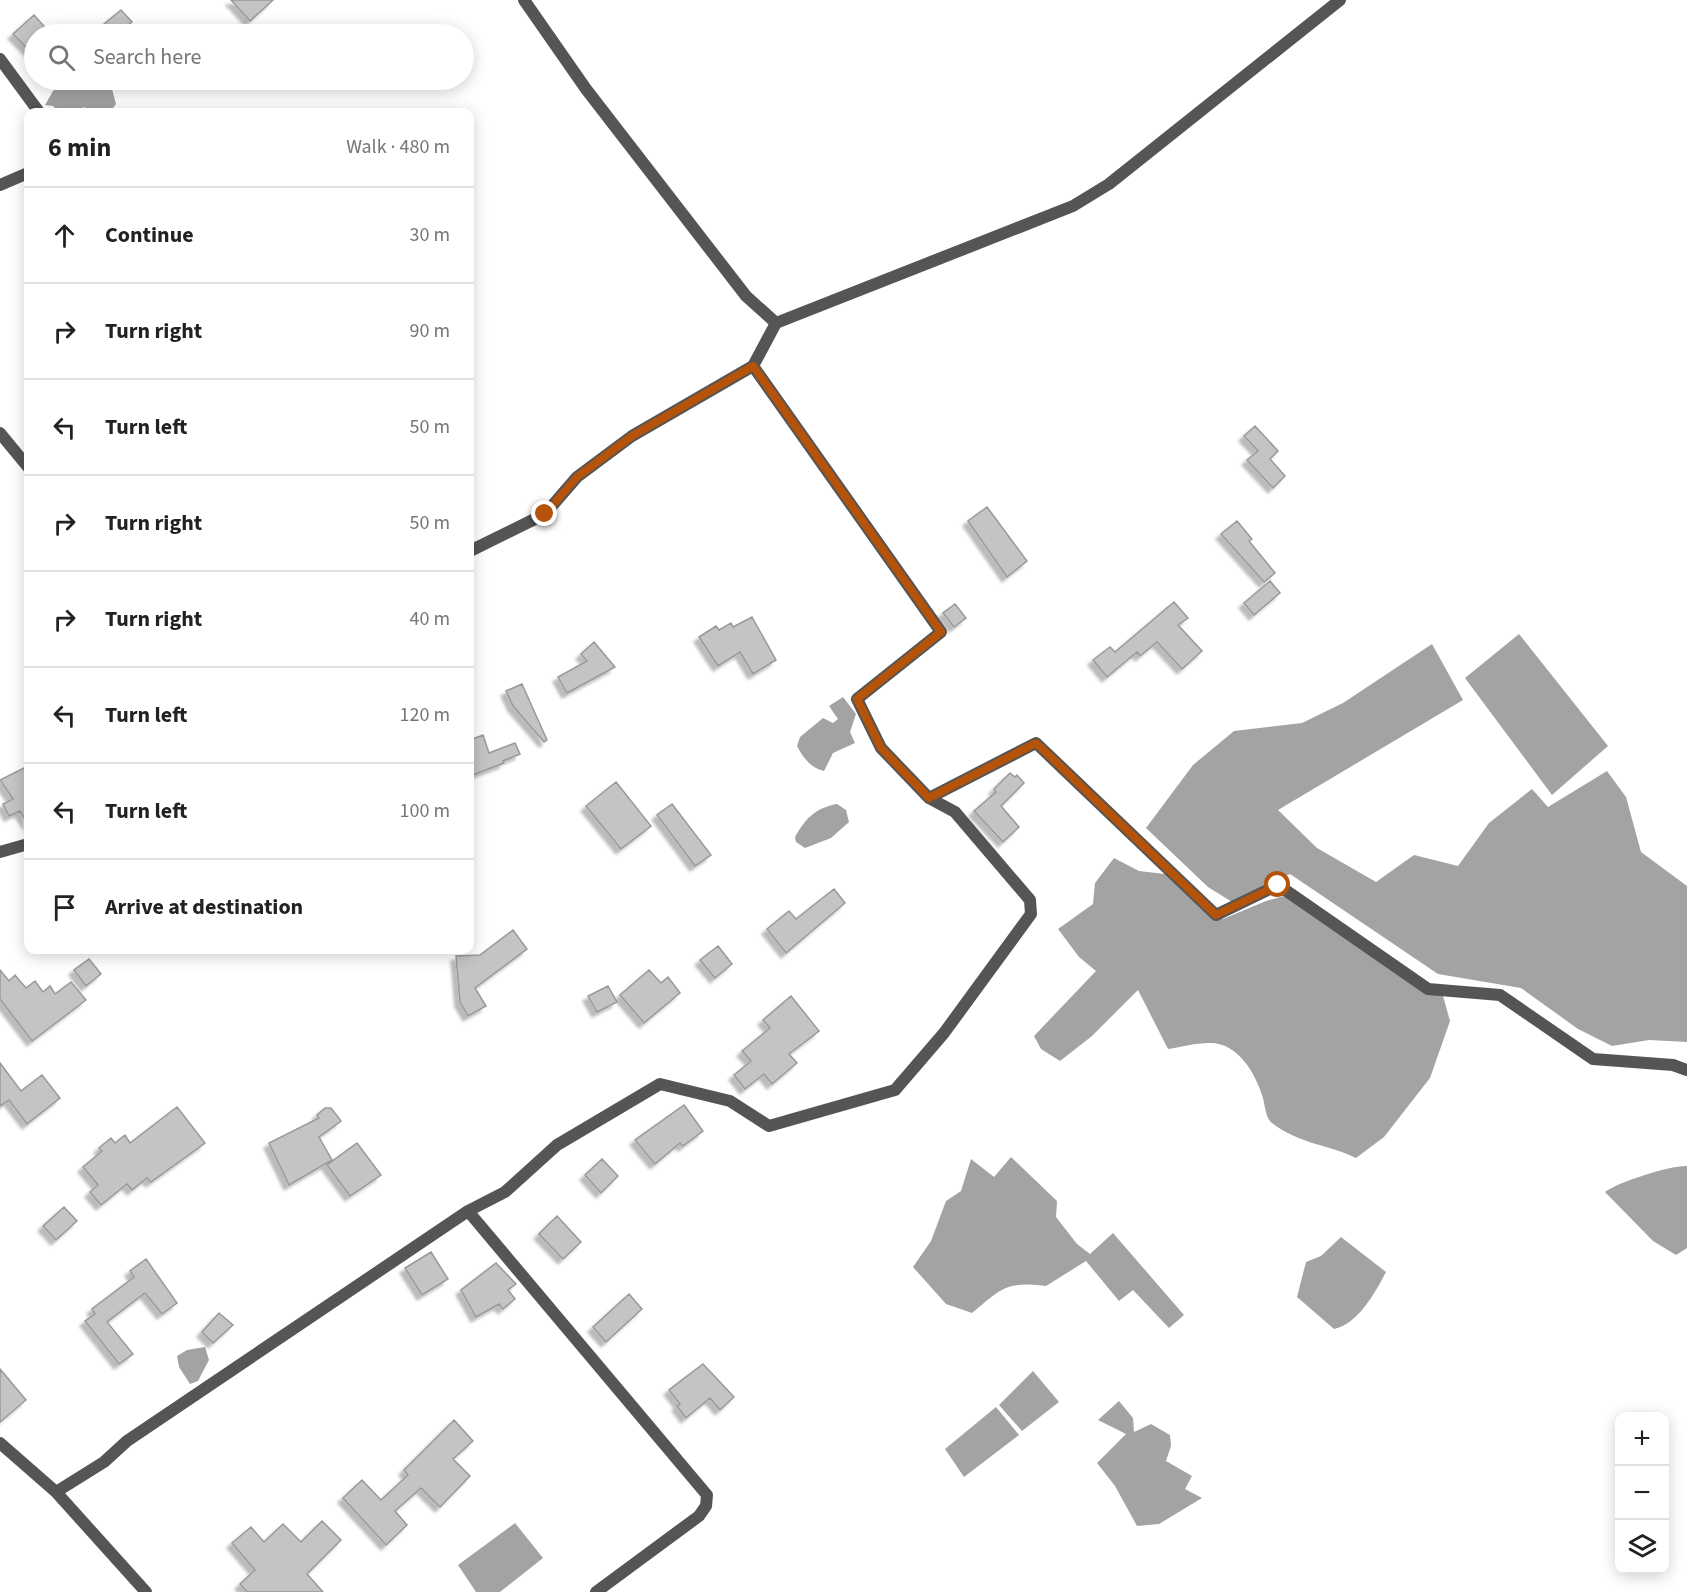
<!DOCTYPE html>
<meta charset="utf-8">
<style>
:root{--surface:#fff;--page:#f2f2f2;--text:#222;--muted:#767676;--line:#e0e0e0}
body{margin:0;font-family:"Source Sans 3",sans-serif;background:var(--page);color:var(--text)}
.controls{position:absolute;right:18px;bottom:18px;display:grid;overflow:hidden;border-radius:12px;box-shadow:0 3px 15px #0003}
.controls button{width:54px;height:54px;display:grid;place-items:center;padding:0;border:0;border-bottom:2px solid var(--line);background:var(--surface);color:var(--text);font:30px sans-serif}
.stop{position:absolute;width:18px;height:18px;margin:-14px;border:4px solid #b45309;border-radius:50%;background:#fff}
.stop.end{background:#b45309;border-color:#fff;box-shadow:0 2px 6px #0008}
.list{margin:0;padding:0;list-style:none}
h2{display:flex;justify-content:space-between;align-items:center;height:78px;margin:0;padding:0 24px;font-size:26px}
h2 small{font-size:20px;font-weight:400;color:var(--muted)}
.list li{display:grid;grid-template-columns:39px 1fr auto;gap:18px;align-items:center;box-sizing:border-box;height:96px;padding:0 24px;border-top:2px solid var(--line)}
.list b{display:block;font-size:22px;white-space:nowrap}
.list em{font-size:20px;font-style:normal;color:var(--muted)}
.icon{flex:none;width:33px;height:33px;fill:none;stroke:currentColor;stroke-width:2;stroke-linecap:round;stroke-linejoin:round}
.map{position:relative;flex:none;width:1687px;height:1592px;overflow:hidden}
.search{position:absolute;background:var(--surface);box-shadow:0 3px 15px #0003;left:24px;top:24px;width:450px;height:66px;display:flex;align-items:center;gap:15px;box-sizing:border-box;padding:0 21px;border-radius:33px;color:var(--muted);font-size:22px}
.panel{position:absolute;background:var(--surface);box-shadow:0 3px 15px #0003;left:24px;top:108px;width:450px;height:846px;border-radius:12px}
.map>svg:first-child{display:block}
.water{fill:#a3a3a3}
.building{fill:#c4c4c4;stroke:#999;stroke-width:1.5;filter:url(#shadow)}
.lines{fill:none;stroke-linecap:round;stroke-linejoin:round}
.street{stroke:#555;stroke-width:12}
.route{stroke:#b45309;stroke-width:8}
</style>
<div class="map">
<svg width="1687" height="1592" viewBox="0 0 1687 1592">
<defs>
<filter id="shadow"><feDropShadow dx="-5" dy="5" stdDeviation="1.5" flood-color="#0004"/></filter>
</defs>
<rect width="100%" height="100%" fill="#fff"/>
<path class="water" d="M68,80H105L112,89L116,104L110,112H87L85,107L71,112H58L53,106L45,105L53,91Z
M1519,634L1608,746L1552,795L1465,678Z
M1432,644L1463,700L1278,810L1317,848L1376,882L1414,855L1458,866L1489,823L1532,789L1548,807L1607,771L1626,797L1641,852L1687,886V1042L1649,1040L1612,1046L1578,1029L1521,988L1438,974L1290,874L1232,902L1208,887L1146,828L1193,765L1234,731L1302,723L1343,703Z
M843,697L856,714L850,732L855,743L833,753L824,771C810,768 803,757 797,746L800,737L823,718L833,723L838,719L829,706Z
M837,804L846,810L849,822L831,838L805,848L796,842L795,837C806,818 815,808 837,804Z
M1114,858L1139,871L1173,875L1223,919L1266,901L1291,894L1378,952L1386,953L1443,996L1450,1021L1430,1078L1384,1137L1356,1158C1327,1144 1299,1144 1272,1123C1266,1119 1265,1106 1263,1098C1256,1074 1238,1042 1209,1043C1196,1043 1181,1047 1168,1049L1138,990L1092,1036L1060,1061L1041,1049L1034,1036L1096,971L1079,957L1058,929L1093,904L1095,883Z
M1011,1157L1057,1201L1056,1217L1077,1244L1090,1254L1113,1233L1184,1315L1169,1328L1133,1290L1119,1301L1086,1261L1046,1286C1006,1281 1002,1288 972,1313L946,1304L913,1267L931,1241L946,1201L961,1191L971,1159L994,1177Z
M1687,1166V1248L1676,1255L1653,1241L1605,1192C1618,1182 1671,1165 1687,1166Z
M1341,1237L1386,1272C1375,1293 1358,1324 1334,1329L1297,1297L1306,1262L1321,1256Z
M205,1347L209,1360L198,1381L190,1384L179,1367L177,1356L187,1350Z
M1033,1371L1059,1402L1022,1431L999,1405Z
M1119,1401L1133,1418L1134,1432L1151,1424L1170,1435L1171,1446L1166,1461L1192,1476L1185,1489L1202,1498L1159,1524L1137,1526L1115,1486L1097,1463L1126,1434L1098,1420Z
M996,1407L1019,1435L964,1477L945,1449Z
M515,1523L543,1558L500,1592H476L458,1565Z"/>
<path class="building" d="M231,0H273L250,21Z
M121,10L132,22L117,34H92Z
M34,15L51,34H34V55L13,34Z
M1255,426L1278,451L1270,459L1285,476L1273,488L1247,460L1258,451L1244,436Z
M987,507L1027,561L1007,577L968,521Z
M1237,521L1252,539L1249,541L1275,573L1264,582L1221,534Z
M1270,581L1280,593L1254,615L1244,603Z
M1174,602L1188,618L1178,625L1202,651L1182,669L1157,642L1140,656L1137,652L1107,677L1093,660L1110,647L1115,652Z
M955,604L966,618L954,627L943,613Z
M752,617L776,660L753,674L740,652L718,666L699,637L716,626L719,630L731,623L733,627Z
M594,642L615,667L567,693L558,677L587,661L581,654Z
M522,684L547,740L544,742L513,706L506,691Z
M483,735L489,753L515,743L520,754L503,761L504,763L470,776V740Z
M28,766V824L20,811L9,816L3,804L13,799L0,780Z
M1010,773L1015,777L1017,775L1024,783L1001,806L1019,827L1003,842L974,811L996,792L994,789Z
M616,782L651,826L621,849L586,806Z
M672,804L711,855L695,866L657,815Z
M834,889L845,903L786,953L767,929L789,911L796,919Z
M513,930L527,949L475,988L486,1006L468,1016L460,1002L456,956L480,955Z
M718,946L732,964L715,978L700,960Z
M89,959L101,974L86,986L74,970Z
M0,970L9,981L15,975L26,988L35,981L43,992L50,986L55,994L71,982L86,1000L32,1041L0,999Z
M649,970L661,983L668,977L680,993L644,1023L620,995Z
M608,986L617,1002L597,1012L588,996Z
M791,996L819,1031L789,1054L797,1063L772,1084L764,1074L745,1089L734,1075L751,1061L742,1051L770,1028L763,1020Z
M0,1063L21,1091L42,1075L60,1098L27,1124L9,1100L0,1106Z
M684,1105L703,1131L683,1146L680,1143L655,1164L635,1140Z
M177,1107L205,1143L151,1182L147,1178L132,1190L127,1184L101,1205L90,1192L98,1185L83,1167L102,1151L99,1148L111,1138L115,1143L125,1135L130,1143Z
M325,1108H331L341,1121L319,1137L332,1160L289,1185L269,1143L319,1118L317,1115Z
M357,1143L381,1175L350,1196L327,1165Z
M602,1159L618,1176L601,1193L585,1175Z
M64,1207L77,1221L56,1240L43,1226Z
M557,1216L581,1242L563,1259L539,1234Z
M431,1252L448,1279L422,1295L405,1268Z
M146,1259L177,1303L162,1314L145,1293L107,1322L133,1354L119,1364L85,1321L95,1314L92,1309L134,1277L130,1271Z
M496,1263L516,1284L508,1290L515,1299L503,1309L499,1304L476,1317L461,1290Z
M629,1294L642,1309L606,1342L593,1327Z
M219,1313L233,1325L213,1343L202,1332Z
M703,1364L734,1397L720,1410L710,1398L686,1418L677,1406L680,1404L669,1390Z
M0,1369L26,1400L0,1422Z
M454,1420L473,1441L453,1459L470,1476L440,1507L421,1488L395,1511L407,1525L386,1545L343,1498L362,1480L381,1500L408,1475L404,1470Z
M322,1521L341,1540L307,1574L323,1592H247L240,1584L255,1570L232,1543L251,1527L264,1542L283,1524L301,1542Z"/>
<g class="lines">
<path class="street" d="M524,0L586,89L746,296L776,323L753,366L941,632L857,699L881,748L929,798L1036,743L1216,915L1278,885L1428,989L1500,995L1593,1059L1673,1065L1687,1070
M0,59L39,112
M0,185L28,173
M776,323L1073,206L1109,184L1340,0
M0,433L28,467
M470,551L545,514L577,477L632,436L753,366
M0,852L28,844
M468,1211L505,1192L557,1145L660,1084L730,1101L769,1126L895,1090L944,1033L1031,914L1030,900L955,812L929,798
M0,1443L56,1492L146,1592
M56,1492L104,1462L127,1441L468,1211L707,1495L706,1506L699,1516L596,1592"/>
</g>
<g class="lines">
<path class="route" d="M545,514L577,477L632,436L753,366L941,632L857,699L881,748L929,798L1036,743L1216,915L1278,885"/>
</g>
</svg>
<div class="controls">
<button>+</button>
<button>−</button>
<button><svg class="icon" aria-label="layers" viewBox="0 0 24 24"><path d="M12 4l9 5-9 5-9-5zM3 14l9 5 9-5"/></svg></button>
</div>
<div class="stop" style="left:1278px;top:885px"></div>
<div class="stop end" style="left:545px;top:514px"></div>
<div class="search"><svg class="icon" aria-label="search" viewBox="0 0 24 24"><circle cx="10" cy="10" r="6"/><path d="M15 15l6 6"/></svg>Search here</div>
<section class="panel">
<h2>6 min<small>Walk · 480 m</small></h2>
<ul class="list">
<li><svg class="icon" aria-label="ahead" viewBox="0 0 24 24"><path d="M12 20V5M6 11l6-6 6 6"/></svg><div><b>Continue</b></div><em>30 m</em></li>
<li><svg class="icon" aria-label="right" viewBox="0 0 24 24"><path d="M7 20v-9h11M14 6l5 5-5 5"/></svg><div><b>Turn right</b></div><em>90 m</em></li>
<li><svg class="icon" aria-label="left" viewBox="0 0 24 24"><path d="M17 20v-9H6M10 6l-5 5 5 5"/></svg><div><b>Turn left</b></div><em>50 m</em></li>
<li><svg class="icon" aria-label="right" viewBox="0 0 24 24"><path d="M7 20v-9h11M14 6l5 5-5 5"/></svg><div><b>Turn right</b></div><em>50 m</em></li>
<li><svg class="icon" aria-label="right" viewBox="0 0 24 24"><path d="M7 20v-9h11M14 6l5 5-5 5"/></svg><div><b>Turn right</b></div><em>40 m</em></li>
<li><svg class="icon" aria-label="left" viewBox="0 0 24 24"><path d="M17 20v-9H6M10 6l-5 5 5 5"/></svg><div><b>Turn left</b></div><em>120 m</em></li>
<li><svg class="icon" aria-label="left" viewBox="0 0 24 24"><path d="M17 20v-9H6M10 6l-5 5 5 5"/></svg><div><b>Turn left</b></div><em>100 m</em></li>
<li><svg class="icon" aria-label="arrive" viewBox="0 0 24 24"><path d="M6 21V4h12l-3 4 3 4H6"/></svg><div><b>Arrive at destination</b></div></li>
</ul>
</section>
</div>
